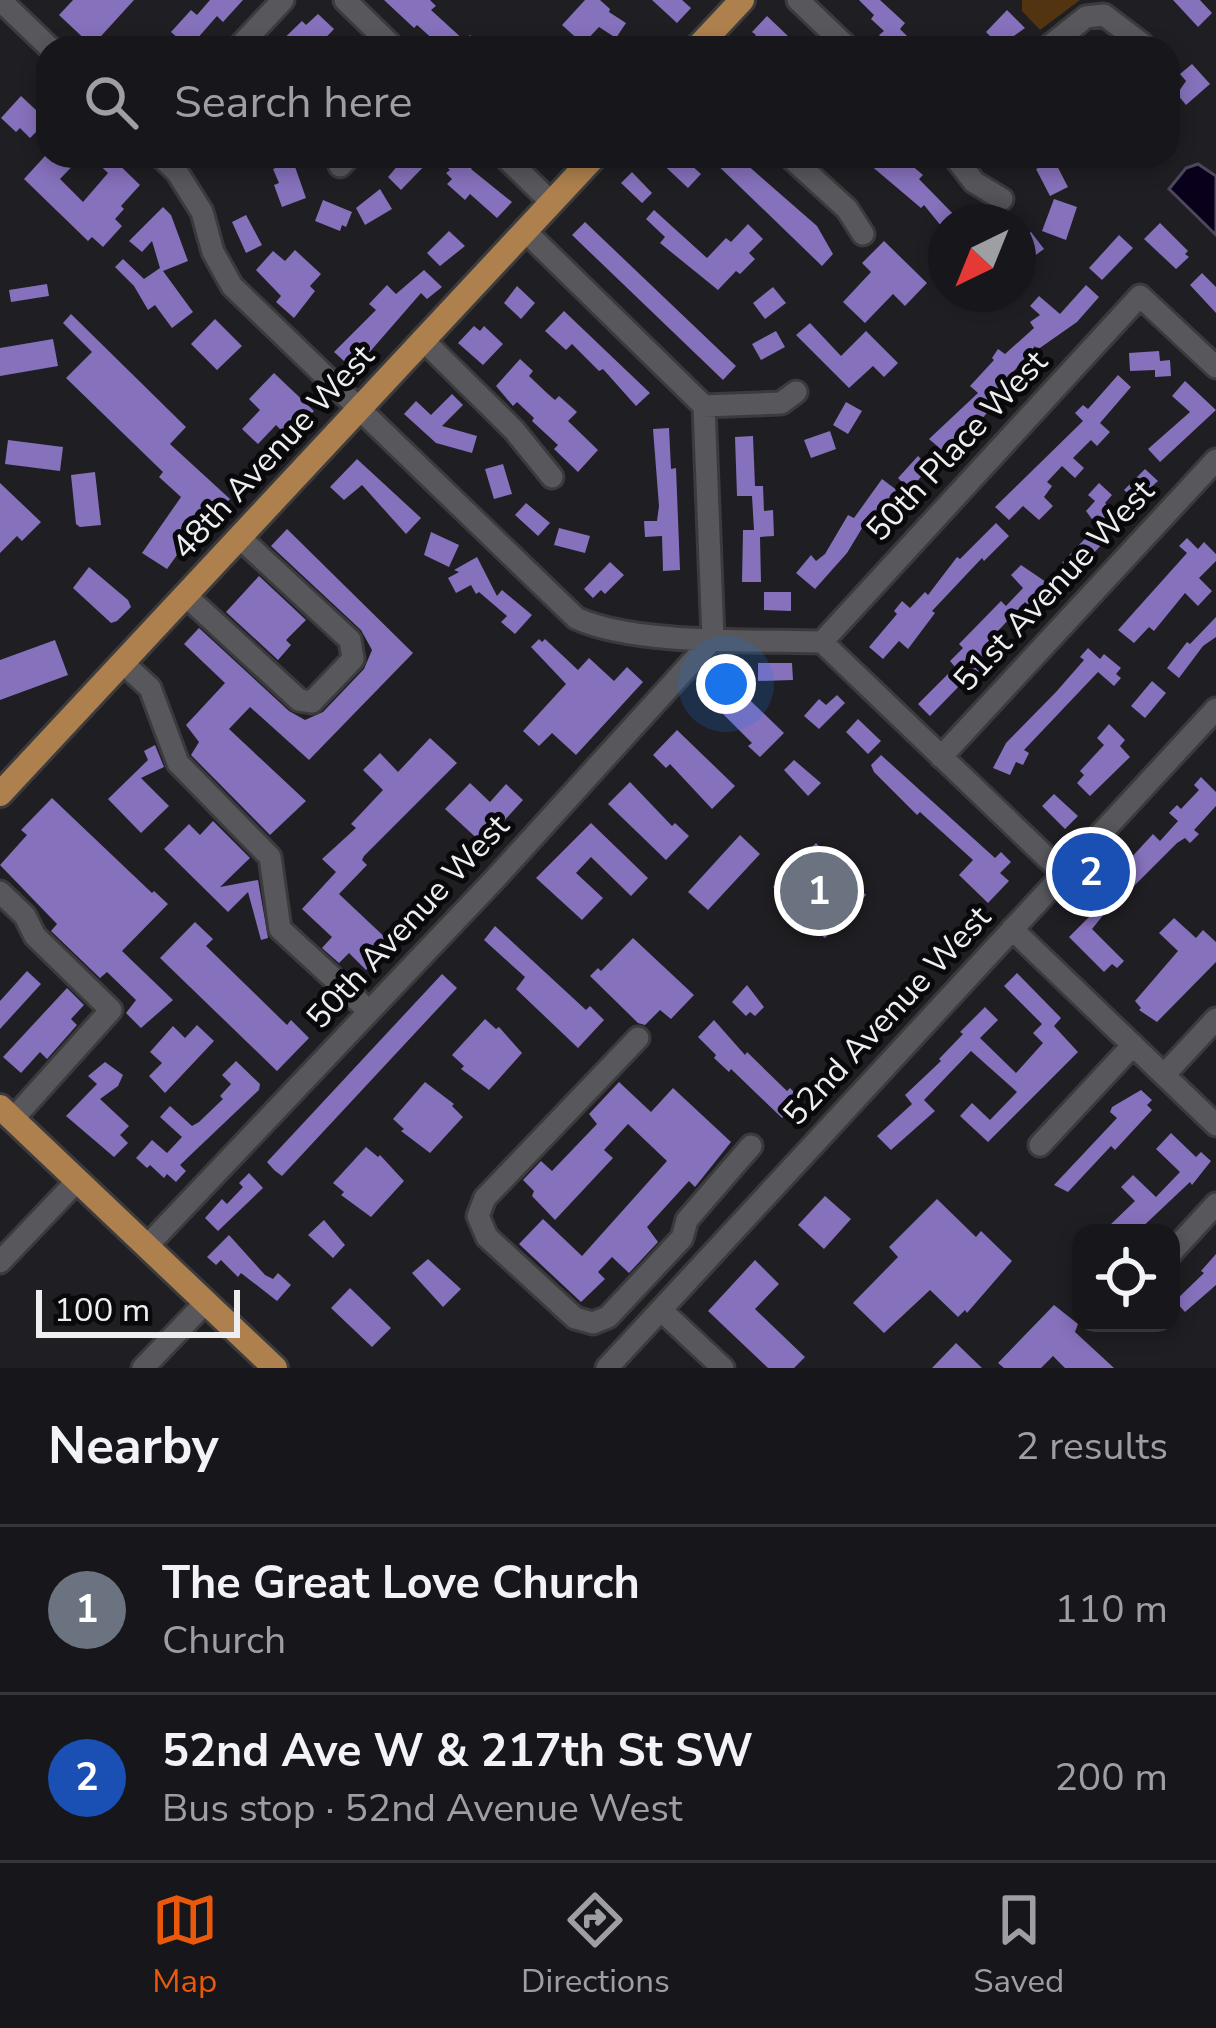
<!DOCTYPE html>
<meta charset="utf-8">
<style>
:root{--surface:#17161a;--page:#242327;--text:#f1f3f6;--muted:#9e9fa2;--line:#363539;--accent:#ea580c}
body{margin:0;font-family:"Nunito Sans",sans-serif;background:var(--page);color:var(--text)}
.controls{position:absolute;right:36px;bottom:36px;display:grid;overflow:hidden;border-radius:24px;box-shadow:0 6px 18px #0003}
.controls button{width:108px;height:108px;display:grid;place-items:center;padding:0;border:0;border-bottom:3px solid var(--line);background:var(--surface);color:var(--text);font:60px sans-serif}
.compass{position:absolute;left:928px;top:204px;width:108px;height:108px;border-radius:50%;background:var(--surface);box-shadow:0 6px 18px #0003;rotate:223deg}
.scale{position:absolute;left:36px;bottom:30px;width:204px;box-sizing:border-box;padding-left:12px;border:6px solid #eeedf0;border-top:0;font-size:33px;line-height:42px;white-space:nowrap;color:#eeedf0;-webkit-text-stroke:9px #09080a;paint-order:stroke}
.you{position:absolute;left:726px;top:684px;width:42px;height:42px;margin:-30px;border:9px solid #fff;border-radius:50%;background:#1a73e8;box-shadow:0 0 0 18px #1a73e833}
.badge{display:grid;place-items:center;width:78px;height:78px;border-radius:50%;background:var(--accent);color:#fff;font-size:39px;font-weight:700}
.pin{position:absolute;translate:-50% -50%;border:6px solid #fff;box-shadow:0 3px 12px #0006}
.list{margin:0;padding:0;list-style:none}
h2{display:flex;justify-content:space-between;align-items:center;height:156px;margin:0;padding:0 48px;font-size:51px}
h2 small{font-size:39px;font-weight:400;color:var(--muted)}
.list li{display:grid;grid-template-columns:78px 1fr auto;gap:36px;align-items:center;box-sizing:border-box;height:168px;padding:0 48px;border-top:3px solid var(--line)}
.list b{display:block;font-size:45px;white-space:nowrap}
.list p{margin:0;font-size:39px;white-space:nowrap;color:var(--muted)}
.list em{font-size:39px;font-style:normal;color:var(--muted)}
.icon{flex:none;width:66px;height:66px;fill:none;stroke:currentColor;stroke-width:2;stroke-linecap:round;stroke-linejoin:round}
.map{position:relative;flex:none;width:1216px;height:1368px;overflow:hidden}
.search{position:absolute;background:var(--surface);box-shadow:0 6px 18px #0003;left:36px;right:36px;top:36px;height:132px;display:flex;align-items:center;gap:30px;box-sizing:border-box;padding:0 42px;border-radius:36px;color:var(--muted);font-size:45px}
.sheet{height:492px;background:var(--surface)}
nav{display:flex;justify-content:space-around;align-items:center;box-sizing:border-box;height:168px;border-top:3px solid var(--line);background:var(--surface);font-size:33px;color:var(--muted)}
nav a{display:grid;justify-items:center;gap:6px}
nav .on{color:var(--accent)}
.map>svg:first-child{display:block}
.green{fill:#523411}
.water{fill:#09001c;stroke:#4e475c;stroke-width:3}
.building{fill:#8671bc}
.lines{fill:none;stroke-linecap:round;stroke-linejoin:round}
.minor-casing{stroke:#3b3a3d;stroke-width:27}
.major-casing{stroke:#3b3a3d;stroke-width:30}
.minor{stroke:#58575c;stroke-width:21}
.major{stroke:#ae804d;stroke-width:24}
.labels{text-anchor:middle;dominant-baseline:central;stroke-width:10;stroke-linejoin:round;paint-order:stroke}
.street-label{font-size:33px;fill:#eeedf0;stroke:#09080a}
</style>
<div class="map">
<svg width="1216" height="1368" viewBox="0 0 1216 1368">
<rect width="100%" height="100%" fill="#1f1e22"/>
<path class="green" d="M1022,0H1080L1040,30L1022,11Z"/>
<path class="water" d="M1198,164L1216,176V235L1169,189L1186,168Z"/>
<path class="building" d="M73,0H134L92,46L59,15Z
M210,0H243L223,22L217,16L189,48L171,32L191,10L197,15Z
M384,0H430L436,6L431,10L465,41L470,35L484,48H431L436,42L417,25L414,28Z
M585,0H600L610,9L609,12L626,23L616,38L599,27L583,44L562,25Z
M652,0H682L691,8L677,23Z
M859,0H880L905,23L900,29L919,48H893L879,35L884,31L871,19L874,15Z
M1173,0H1200L1212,13L1198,27Z
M1007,10L1025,28L1000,46L986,32Z
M318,14L334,29L316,48H274L302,21L306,25Z
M767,16L788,36L777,48H762L752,39L756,35L752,32Z
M1192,64L1210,84L1186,105L1177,94L1186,81L1180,74Z
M21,96L36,110L40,105L48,112V142L37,131L30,138L20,128L16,132L1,118Z
M45,156H82L60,179L83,202L108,173L90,156H110L140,185L121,206L124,209L115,219L122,226L103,247L92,237L88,241L24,179Z
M391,156H434L401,190L388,177L399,164Z
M435,156H466L475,164L471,169L512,202L497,218L470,194L465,200L447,184L452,179L446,173L450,170Z
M654,156H681L701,174L688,188Z
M708,156H751L745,163L817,226L833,254L822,266Z
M876,156H898L910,164L923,175L919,179L961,222H946V232L924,205L921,208L869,164Z
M1054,160L1068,187L1050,196L1036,169Z
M293,161L306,198L282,207L274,185L279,183L273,169Z
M632,172L652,193L642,203L621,183Z
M380,189L392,209L365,225L356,208Z
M1054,199L1077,207L1066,240L1042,231Z
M323,200L352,212L346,227L342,225L340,231L315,221Z
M163,207L171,215L188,261L163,271L193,312L172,328L155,305L148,310L134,286L115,267L123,259L144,279L160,268L152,241L142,252L129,241Z
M654,210L707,258L726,238L731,242L748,224L763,239L749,253L755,259L740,274L736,271L718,290L660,243L665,237L646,219Z
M246,215L262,245L246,253L232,222Z
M585,222L736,366L723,380L572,235Z
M1160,223L1188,251L1185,254L1189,257L1176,269L1144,239Z
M449,231L465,246L440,266L427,253Z
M1031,232L1044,249L1018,268V242Z
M1119,235L1133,248L1102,280L1089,268Z
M884,241L927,283L905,306L893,294L865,323L843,302L871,272L862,263Z
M295,250L321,274L310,286L315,291L294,318L276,302L281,296L256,270L273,251L285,261Z
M424,270L442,287L427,299L421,293L354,370L334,352L376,310L369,304L387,285L396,294Z
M1202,273L1216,287V313L1190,285Z
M47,284L49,296L11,302L9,290Z
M1086,285L1099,297L1077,322L1037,350L1035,346L997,391L1002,395L964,440L958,435L943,451L929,439L978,393L970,386L994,360L992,358L998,349L1005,354L1034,328L1030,322L1040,315L1030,306L1039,296L1060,314Z
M517,286L535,303L521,319L504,303Z
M773,287L786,303L765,319L753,303Z
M564,311L650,393L636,406L603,369L599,371L572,344L566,350L545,331Z
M71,314L186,427L170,444L230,499L210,521L205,516L167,569L142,553L181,497L159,477L163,472L66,378L92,352L63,323Z
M215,319L242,346L217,370L191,344Z
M810,323L841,356L866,331L898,363L884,377L873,366L849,388L796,335Z
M474,326L480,331L484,326L503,344L483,365L458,343Z
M776,331L785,347L761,360L752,344Z
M53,339L58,366L0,376V348Z
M1159,351L1160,361L1170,360L1171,376L1155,377V370L1130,371L1129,353Z
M520,359L533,371L529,376L548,394L555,400L559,396L577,412L568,421L598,450L578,472L554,449L558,445L532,421L534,418L517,402L513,406L496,386Z
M274,373L314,411L288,437L276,425L258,444L242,429L260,410L249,399Z
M1118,375L1131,387L1100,423L1110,432L1097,446L1091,440L1073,458L1084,468L1075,478L1062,466L1047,482L1052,486L1044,497L1053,506L1039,520L1023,506L1009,520L995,507L1083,421L1075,413L1083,405L1088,409Z
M1185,381L1216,410L1160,462L1148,449L1190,412L1172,396Z
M452,394L463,405L442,426L477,436L472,453L436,443L404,414L416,401L431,415Z
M846,402L862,411L848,434L833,425Z
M669,428L671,469L676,468L680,570L663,571L662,536L645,537L644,521H657L659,506L653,429Z
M830,431L836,449L811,458L804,440Z
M753,436L755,486H763L764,511L773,510L774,536L760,537L761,582H742L743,530H754L752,496H737L735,437Z
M8,440L63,447L60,471L5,464Z
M918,456L929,467L910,490L898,478Z
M357,459L421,518L406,534L362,485L344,500L330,487Z
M503,464L512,494L494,499L485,469Z
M1145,469L1158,481L1136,501L1124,490Z
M95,472L101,525L80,527L76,524L71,475Z
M882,479L898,491L876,519L870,515L847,553L815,589L796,573L811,555L816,561L825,554L848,515L854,518Z
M0,483L41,522L22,541L17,536L0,553Z
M1099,483L1112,495L1105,503L1125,521L1073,574L1062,563L1097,526L1086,511L1095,501L1088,495Z
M526,503L550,523L538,536L515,515Z
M996,523L1009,536L984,561L982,558L932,611L935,613L908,649L899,641L883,659L869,647L897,614L894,611L902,601L910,608L925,592L928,595L957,557L960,559Z
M559,528L590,536L585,553L554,545Z
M287,529L413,653L309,760L250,707L229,729L306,801L270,835L191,755L199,742L186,725L225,683L184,644L199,628L289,711L305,720L323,712L364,669L372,650L361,630L271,546Z
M431,532L459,545L449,567L424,555Z
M1187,538L1198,549L1204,542L1216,554V561L1199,578L1212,591L1198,606L1185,593L1154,631L1149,627L1134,643L1118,630L1187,553L1179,546Z
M477,557L497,596L502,590L532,615L515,634L501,622L507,616L479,592L476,594L471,585L456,593L448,578L459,572L454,570Z
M610,562L624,575L605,594L601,590L593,598L584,589Z
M1021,565L1049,584L1029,606L1025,602L983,647L988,652L974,665L981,671L970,682L967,678L930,716L918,704L955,667L950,661L963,648L959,644L1001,601L1006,606L1023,588L1011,575Z
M89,567L128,600L131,607L117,621L111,623L73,588Z
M259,576L306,620L286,640L291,645L278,660L226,612Z
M764,592H791V611L764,610Z
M1216,617V637L1203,646L1179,678L1167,668L1187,642L1190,644Z
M539,639L542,642L545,639L578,670L589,658L614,681L627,667L643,682L576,755L552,733L539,746L523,731L566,684L531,647Z
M55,640L68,675L0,700V660Z
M1088,648L1100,659L1104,654L1121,668L1116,674L1121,678L1114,686L1098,672L1024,750L1029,753L1023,765L1016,762L1010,775L993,768L1006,743L1056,692L1084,660L1080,657Z
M758,663H792L793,680L758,681Z
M728,679L784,733L760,757L748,746L752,743L717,708L713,711L704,703Z
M1152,681L1166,693L1145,718L1131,706Z
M837,695L845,703L819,729L804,716L819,699L826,705Z
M858,719L881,741L868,754L846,732Z
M1109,724L1125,740L1120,746L1130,757L1090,796L1077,783L1084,775L1080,771L1104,745L1097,738Z
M677,730L735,786L712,809L670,764L666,768L653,755Z
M430,738L457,763L364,856L362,860L367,865L339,894L391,943L366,970L349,953L339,963L322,948L332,937L302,909L336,872L322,859L356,828L351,824L383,790L363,770L380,753L398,772Z
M155,745L164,767L141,778L169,806L141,833L108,799L148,760L144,751Z
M881,755L995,858L1001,852L1011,862L1000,873L1009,881L988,903L959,875L973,860L920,812L917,815L874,772L871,765Z
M794,760L821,783L808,796L784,770Z
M1201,777L1216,792V806L1194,830L1199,834L1190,843L1185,838L1177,843L1130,890L1126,887L1092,929L1124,961L1117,968L1112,964L1104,972L1069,937L1090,916L1084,910L1125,856L1129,860L1153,834L1160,841L1178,821L1169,813L1177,805L1181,809L1199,790L1194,785Z
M630,782L672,826L675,823L689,836L666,860L608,804Z
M470,783L490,802L506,784L523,800L483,844L445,809Z
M1054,794L1078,816L1065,829L1042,806Z
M52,798L152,893L154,891L168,904L122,951L173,1000L141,1028L126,1013L136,1000L107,972L100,978L51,931L57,924L0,865L27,835L21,830Z
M213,821L250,858L220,887L258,880L268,938L261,940L248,892L228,912L164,849L189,824L200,835Z
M591,823L648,878L631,896L591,857L576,873L603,898L582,920L536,878Z
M740,835L760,854L708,910L688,892Z
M816,843L866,895L825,938L804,922L773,887Z
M1174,918L1196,938L1203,930L1216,942V962L1157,1022L1139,1010L1141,1008L1135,1001L1178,951L1159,933Z
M195,922L213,939L206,946L287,1025L291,1020L309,1038L277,1071L160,958Z
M495,926L586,1010L590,1006L604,1020L578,1048L516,989L525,977L484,940Z
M633,938L694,995L671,1019L660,1010L645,1025L638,1023L590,976L598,968L601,971Z
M27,971L41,984L0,1029V1001Z
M1017,973L1061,1018L1054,1026L1078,1052L988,1142L960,1116L972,1103L990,1120L1017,1092L971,1051L924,1100L935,1111L891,1150L877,1136L912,1104L905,1095L941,1061L939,1059L963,1034L960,1032L985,1007L998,1020L980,1038L1016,1073L1043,1043L1033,1033L1042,1024L1004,986Z
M442,974L457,988L282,1176L274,1170L267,1162Z
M747,985L764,1007L755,1016L750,1012L746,1016L732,1002Z
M67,988L84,1005L71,1019L77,1025L47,1059L40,1052L21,1073L3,1057Z
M485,1019L496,1029L499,1027L522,1053L489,1090L461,1069L464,1066L452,1055Z
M714,1020L745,1055L747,1052L787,1091L790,1088L800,1098L782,1118L731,1069L729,1072L714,1058L716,1055L698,1037Z
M197,1025L214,1041L165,1093L149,1076L162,1063L150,1052L173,1026L185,1038Z
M236,1061L260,1084L259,1090L180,1165L186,1171L176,1182L167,1174L164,1178L150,1165L147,1168L136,1158L152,1140L167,1153L182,1137L160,1117L170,1106L192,1126L199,1122L223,1099L220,1096L231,1084L222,1075Z
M105,1062L123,1075L118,1086L100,1099L129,1126L120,1135L128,1143L114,1157L66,1116L97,1084L88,1076Z
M425,1082L454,1104L452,1106L463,1117L430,1153L401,1131L404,1129L393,1119Z
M619,1082L651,1112L673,1088L731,1142L695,1187L689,1181L647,1227L658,1242L629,1273L612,1257L598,1272L605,1279L581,1302L519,1244L543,1219L582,1256L667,1161L628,1124L604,1150L613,1158L555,1220L532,1196L534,1191L523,1180L541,1161L552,1171L597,1124L589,1114Z
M1141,1090L1152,1100L1147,1105L1152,1110L1115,1150L1111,1146L1068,1192L1054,1185L1117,1118L1110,1112L1112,1107Z
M1171,1133L1196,1157L1201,1152L1211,1161L1192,1185L1190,1182L1136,1233H1115L1109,1226L1135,1201L1121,1187L1133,1175L1156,1197L1180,1172L1156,1149Z
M366,1147L378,1157L380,1155L404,1181L371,1217L341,1195L344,1192L333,1183Z
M249,1173L263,1188L218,1231L205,1218L222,1199L227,1204L243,1187L239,1183Z
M825,1196L851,1219L824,1249L798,1225Z
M937,1199L976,1237L981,1231L1012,1261L967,1313L965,1310L958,1317L930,1290L884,1333L853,1303L898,1257L889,1247Z
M324,1220L345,1245L333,1258L308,1235Z
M229,1235L265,1275L273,1279L278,1273L291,1285L277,1301L241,1273L238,1277L221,1260L216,1265L207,1257Z
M1216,1254V1285L1185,1312L1175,1301L1204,1273L1201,1271Z
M428,1259L461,1289L443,1307L412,1273Z
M755,1260L779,1284L755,1309L805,1357L794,1368H768L708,1311Z
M350,1288L391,1328L372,1347L331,1308Z
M1054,1305L1078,1324L1075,1332L1114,1368H1065L1053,1356L1041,1368H1004L998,1363Z
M956,1343L982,1368H932Z"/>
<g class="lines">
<defs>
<path id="minor" d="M0,0L50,48
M345,0L394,48
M798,0L848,48
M238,48L283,0
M1047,48L1086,17L1104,15L1141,43
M160,156L177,172L202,212L213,252L232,286L576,618C633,645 757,640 822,642
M504,156L551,202
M789,156L847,209L863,234
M954,156L974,182L1002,199
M340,166L350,156
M524,230L704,406L781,403L796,392
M422,339L514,430L552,477
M185,595L299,700L312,702L353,659L350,640L239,537
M822,642L1140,296L1216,367
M822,642L1064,874
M123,663L150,688L178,763L270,857L280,929L369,1011
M941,757L1216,460
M0,892L25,916L35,936L111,1010L13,1119
M1012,929L1216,1125
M638,1038L485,1198L478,1216L487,1237L575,1318L593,1323L608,1317L682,1238L687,1220L751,1146
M1164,1075L1216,1019
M1040,1145L1133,1045
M147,1246L494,880L713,639L704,406
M1171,1253L1216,1204
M0,1262L77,1181
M661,1310L723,1368
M143,1368L206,1302
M607,1368L1216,709"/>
<path id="major" d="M697,48L742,0
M0,794L595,156
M0,1107L275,1368"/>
</defs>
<use href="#minor" class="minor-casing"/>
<use href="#major" class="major-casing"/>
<use href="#minor" class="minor"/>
<use href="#major" class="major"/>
</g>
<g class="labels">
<g class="street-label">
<text transform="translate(957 446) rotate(-47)">50th Place West</text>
<text transform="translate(273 452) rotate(-47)">48th Avenue West</text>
<text transform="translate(1054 586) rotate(-47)">51st Avenue West</text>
<text transform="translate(408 922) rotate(-47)">50th Avenue West</text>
<text transform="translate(887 1016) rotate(-47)">52nd Avenue West</text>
</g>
</g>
</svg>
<div class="controls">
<button><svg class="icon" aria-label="locate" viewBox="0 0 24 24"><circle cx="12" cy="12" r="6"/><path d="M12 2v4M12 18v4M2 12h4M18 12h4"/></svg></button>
</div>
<svg class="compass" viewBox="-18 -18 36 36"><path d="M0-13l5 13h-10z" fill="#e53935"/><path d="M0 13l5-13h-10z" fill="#9e9fa2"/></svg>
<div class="scale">100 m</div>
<div class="you"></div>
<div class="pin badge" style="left:819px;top:891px;background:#6b7280">1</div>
<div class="pin badge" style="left:1091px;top:872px;background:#1a4fb4">2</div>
<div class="search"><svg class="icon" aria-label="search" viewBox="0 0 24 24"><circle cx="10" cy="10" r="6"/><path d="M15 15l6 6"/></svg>Search here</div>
</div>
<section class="sheet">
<h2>Nearby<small>2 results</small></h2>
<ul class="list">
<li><span class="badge" style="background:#6b7280">1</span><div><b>The Great Love Church</b><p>Church</p></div><em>110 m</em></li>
<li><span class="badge" style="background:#1a4fb4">2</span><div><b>52nd Ave W &amp; 217th St SW</b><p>Bus stop · 52nd Avenue West</p></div><em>200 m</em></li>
</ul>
</section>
<nav>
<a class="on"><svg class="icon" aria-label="map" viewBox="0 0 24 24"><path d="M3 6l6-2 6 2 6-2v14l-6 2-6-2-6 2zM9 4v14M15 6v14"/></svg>Map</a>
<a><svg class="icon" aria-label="directions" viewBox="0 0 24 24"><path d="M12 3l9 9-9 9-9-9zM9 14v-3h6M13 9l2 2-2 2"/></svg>Directions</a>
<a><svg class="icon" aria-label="saved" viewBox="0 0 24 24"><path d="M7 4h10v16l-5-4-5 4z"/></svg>Saved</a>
</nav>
